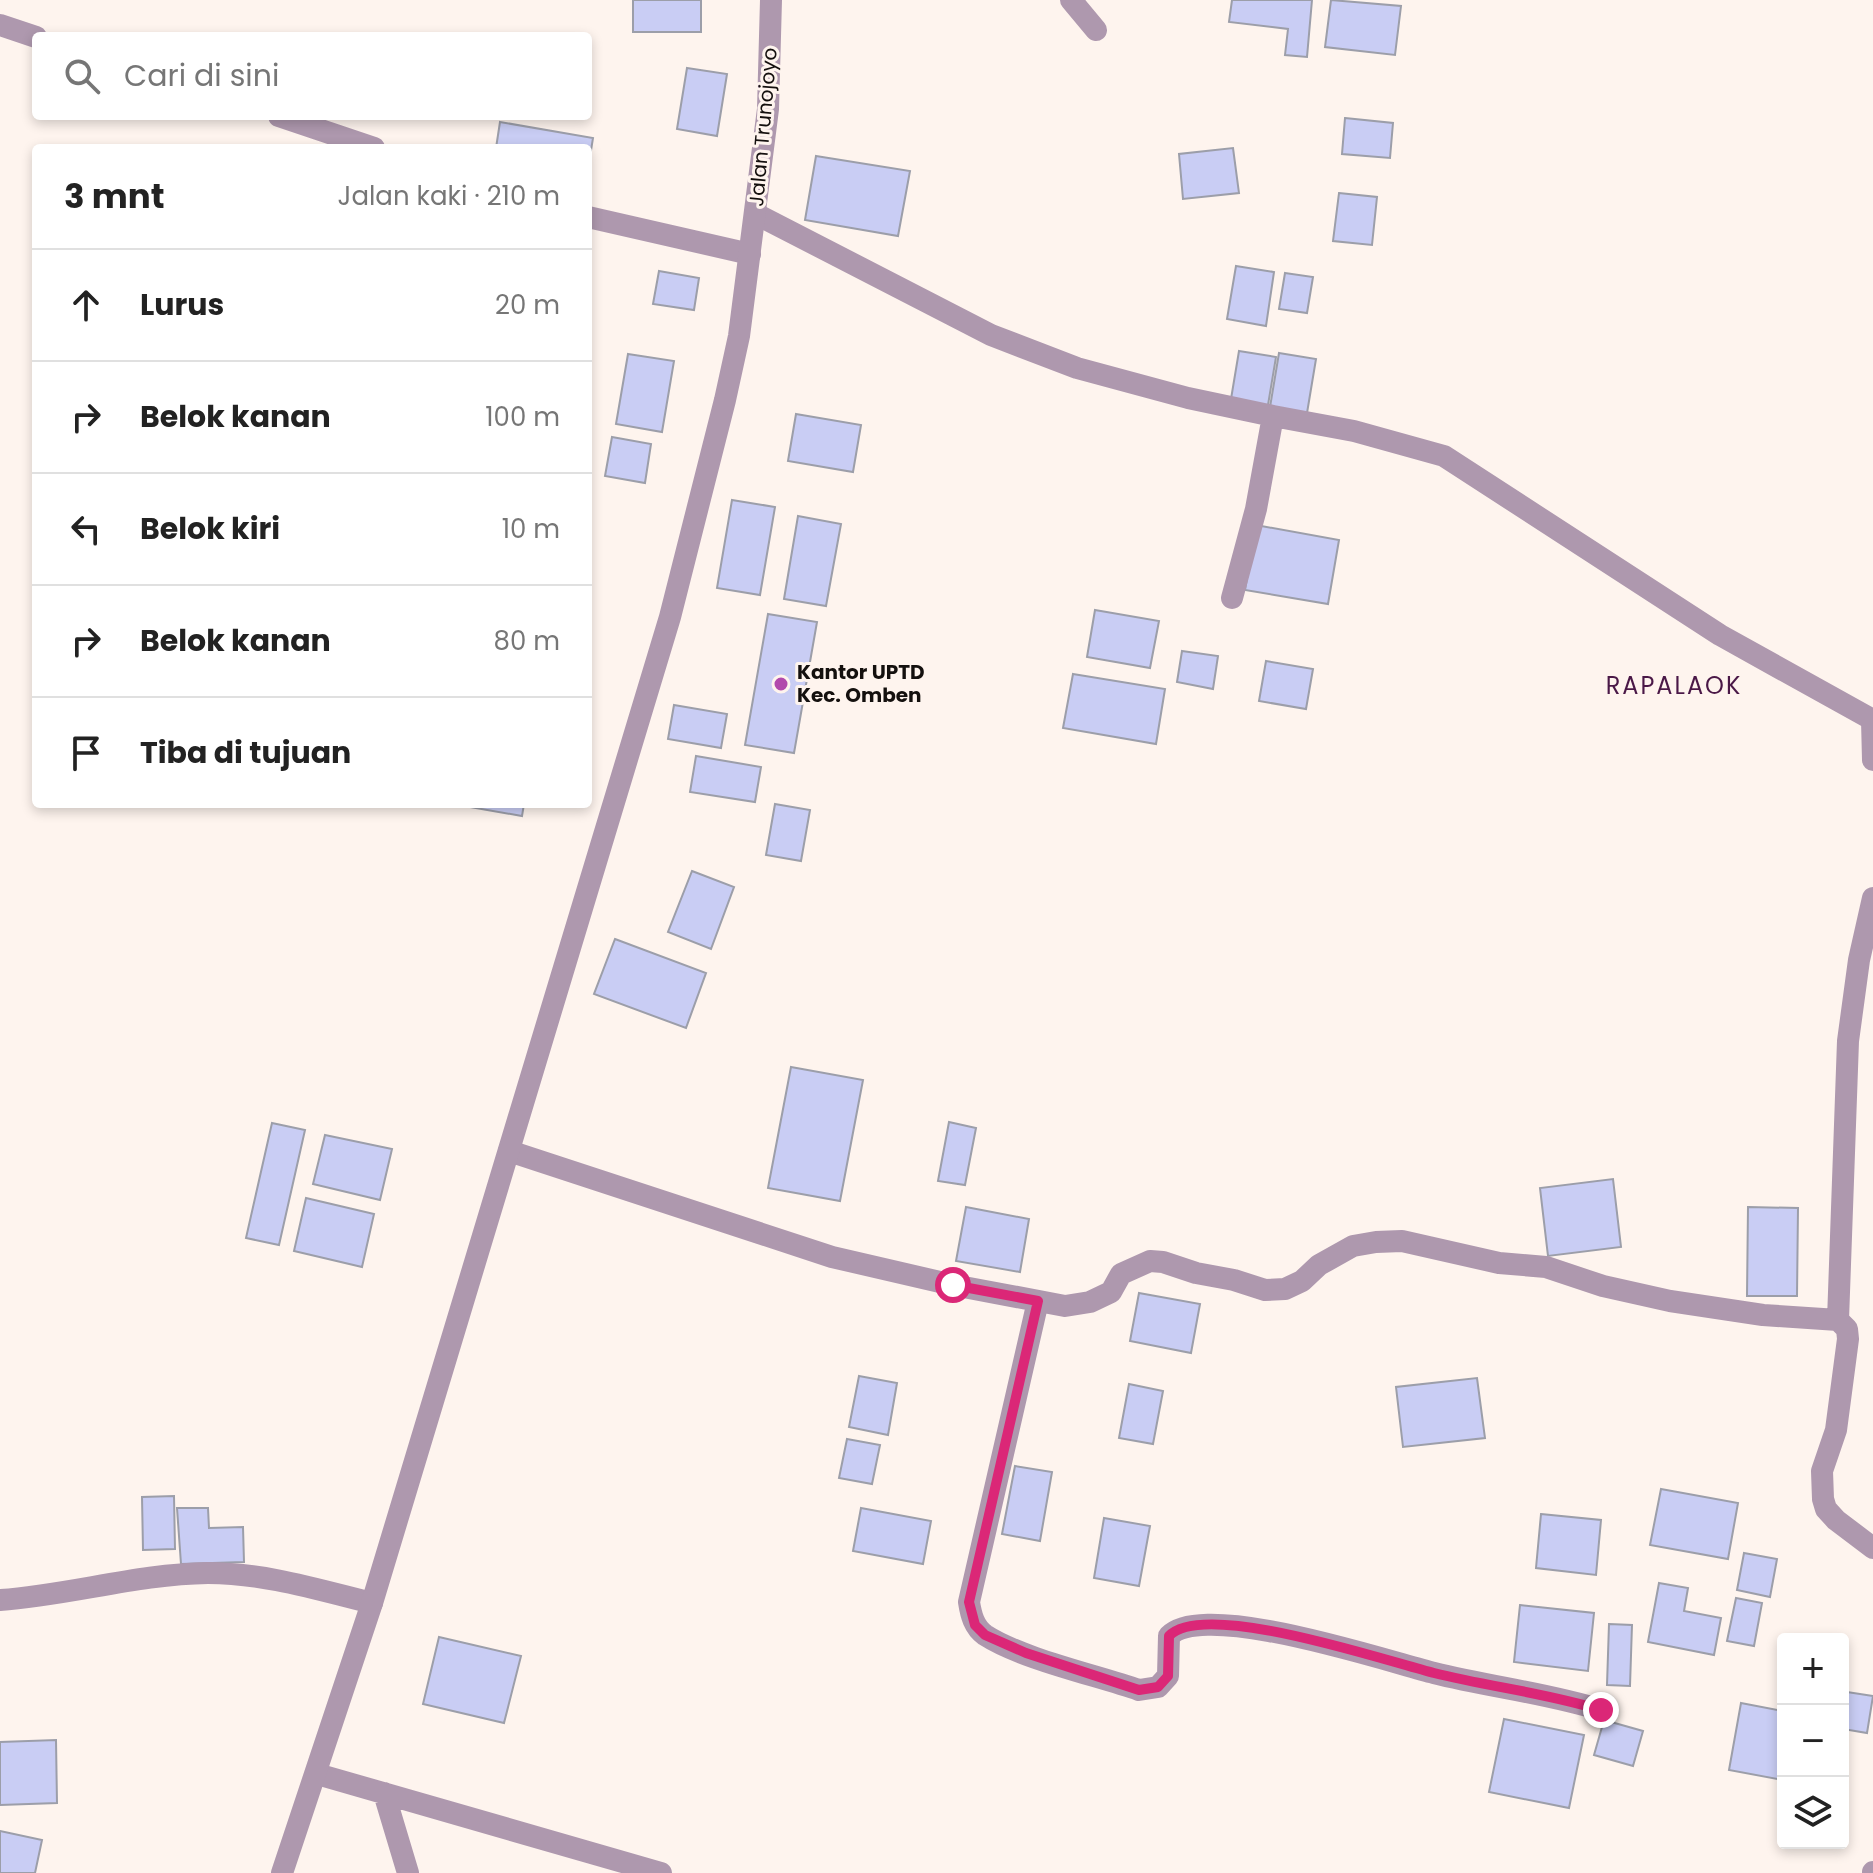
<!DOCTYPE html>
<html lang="id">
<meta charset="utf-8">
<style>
:root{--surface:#fff;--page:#f2f2f2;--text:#222;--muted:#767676;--line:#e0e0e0}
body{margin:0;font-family:Poppins,sans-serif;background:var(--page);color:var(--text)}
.controls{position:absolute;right:24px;bottom:24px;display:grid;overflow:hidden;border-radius:8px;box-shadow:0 4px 12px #0003}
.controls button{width:72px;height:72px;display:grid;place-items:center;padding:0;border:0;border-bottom:2px solid var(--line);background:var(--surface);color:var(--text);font:40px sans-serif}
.stop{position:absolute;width:24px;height:24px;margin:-18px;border:6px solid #db2777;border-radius:50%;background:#fff}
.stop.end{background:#db2777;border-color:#fff;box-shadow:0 2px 8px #0008}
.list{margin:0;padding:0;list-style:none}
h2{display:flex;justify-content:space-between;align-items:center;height:104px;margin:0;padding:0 32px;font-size:34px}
h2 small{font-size:26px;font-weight:400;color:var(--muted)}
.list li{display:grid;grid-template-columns:52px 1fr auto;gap:24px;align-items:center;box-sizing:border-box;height:112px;padding:0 32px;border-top:2px solid var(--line)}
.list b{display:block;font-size:30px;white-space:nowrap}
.list em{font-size:26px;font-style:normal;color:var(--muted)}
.icon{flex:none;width:44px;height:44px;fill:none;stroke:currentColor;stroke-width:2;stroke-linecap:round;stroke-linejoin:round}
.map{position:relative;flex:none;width:1873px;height:1873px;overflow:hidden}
.search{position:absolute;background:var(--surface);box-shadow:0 4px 12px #0003;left:32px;top:32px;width:560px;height:88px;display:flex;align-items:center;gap:20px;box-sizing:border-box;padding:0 28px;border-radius:8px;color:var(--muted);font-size:30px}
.panel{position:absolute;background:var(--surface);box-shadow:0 4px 12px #0003;left:32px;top:144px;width:560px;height:664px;border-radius:8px}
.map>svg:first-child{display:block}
.building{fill:#c9cdf4;stroke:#9c9ea9;stroke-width:2}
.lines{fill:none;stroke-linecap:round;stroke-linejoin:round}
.minor{stroke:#ae98ae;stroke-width:22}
.tertiary{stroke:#ae98ae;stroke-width:22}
.route{stroke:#db2777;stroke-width:10}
.poi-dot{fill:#b249ac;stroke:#fef4ee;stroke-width:3}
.labels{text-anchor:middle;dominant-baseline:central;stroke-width:6;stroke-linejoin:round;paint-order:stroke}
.street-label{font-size:20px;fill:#14100e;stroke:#fef4ee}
.poi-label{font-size:20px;font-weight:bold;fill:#14100e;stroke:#fef4ee;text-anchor:start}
.quarter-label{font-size:24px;letter-spacing:2px;fill:#4a1847;stroke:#fef4ee}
</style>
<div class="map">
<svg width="1873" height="1873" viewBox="0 0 1873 1873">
<rect width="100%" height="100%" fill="#fef4ee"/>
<path class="building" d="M633,0H701V32H633Z
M1232,0H1312L1307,57L1285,55L1288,29L1229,22Z
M1331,0L1401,6L1395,55L1325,47Z
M687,68L727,74L717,136L677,129Z
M1345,118L1393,123L1390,158L1342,154Z
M500,122L593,138L588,169V148H496Z
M1233,148L1239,193L1183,199L1179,154Z
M816,156L910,171L898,236L805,220Z
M1339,193L1377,197L1372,245L1333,241Z
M1236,266L1274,272L1266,326L1227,319Z
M659,271L699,278L694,310L653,304Z
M1285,273L1313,277L1307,313L1279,309Z
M1239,351L1276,357L1267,411L1230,405Z
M1279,353L1316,359L1307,413L1270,407Z
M628,354L674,361L662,432L616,424Z
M796,414L861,425L853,472L788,461Z
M612,437L651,444L645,483L605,476Z
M732,500L775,507L760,595L717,588Z
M798,516L841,524L826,606L784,599Z
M1256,525L1339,540L1328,604L1245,590Z
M1095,610L1159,621L1150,668L1087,657Z
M768,614L817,622L794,753L745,745Z
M1182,651L1218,656L1213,689L1177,682Z
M1266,661L1313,669L1306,709L1259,701Z
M1073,674L1165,689L1156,744L1063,728Z
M674,705L727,714L721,748L668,739Z
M696,756L761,767L755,802L690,792Z
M453,804H524L522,816Z
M775,804L810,810L801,861L766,855Z
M692,871L734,887L711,949L668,932Z
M615,939L706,973L686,1028L594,994Z
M791,1067L863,1080L840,1201L768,1188Z
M949,1122L976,1128L965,1185L938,1181Z
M272,1123L305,1130L279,1245L246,1238Z
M325,1135L392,1149L380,1200L313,1184Z
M1613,1179L1621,1247L1548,1256L1540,1188Z
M306,1198L374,1214L362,1267L294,1251Z
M966,1207L1029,1219L1020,1272L956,1261Z
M1748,1207L1798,1208L1797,1296H1747Z
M1139,1293L1200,1304L1191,1353L1130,1341Z
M859,1376L897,1383L888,1435L849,1427Z
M1477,1378L1485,1438L1403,1447L1396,1387Z
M1129,1384L1163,1391L1153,1444L1119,1438Z
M847,1439L880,1445L872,1484L839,1478Z
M1015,1466L1052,1472L1040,1541L1002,1534Z
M1661,1489L1738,1503L1728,1559L1650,1545Z
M174,1496L175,1549L143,1550L142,1497Z
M177,1508H208L209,1528L243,1527L244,1562L181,1564Z
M861,1508L931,1521L923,1564L853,1551Z
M1541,1514L1601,1520L1596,1575L1536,1568Z
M1104,1518L1150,1526L1139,1586L1094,1578Z
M1744,1553L1777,1559L1770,1597L1737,1590Z
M1659,1583L1688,1588L1684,1611L1721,1618L1714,1655L1648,1642Z
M1736,1598L1762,1603L1754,1646L1727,1641Z
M1520,1605L1594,1613L1588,1671L1514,1662Z
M1609,1624L1632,1625L1630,1686L1607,1685Z
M439,1637L521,1656L504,1723L423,1704Z
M1847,1692L1873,1696L1867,1733L1843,1729Z
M1741,1703L1783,1711V1780L1729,1770Z
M1504,1719L1584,1735L1569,1808L1489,1792Z
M1604,1720L1643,1731L1633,1766L1594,1755Z
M56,1740L57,1803L0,1805V1742Z
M0,1831L42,1840L35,1873H0Z"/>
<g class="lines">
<path class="minor" d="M1071,0L1096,30
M0,25L36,37
M279,116L374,148
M756,214L991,335L1077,368L1188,398L1273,416L1256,509L1232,598
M588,217L750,254
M1273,416L1354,431L1444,456L1720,635L1873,720
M1872,720L1873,760
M509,1151L832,1257L953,1285L1065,1306L1090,1302L1111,1292L1121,1274L1150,1261L1163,1262L1196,1273L1234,1280L1265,1290L1285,1289L1302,1281L1319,1265L1353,1246L1376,1242L1402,1241L1499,1263L1546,1267L1603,1286L1670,1301L1763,1315L1838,1320L1847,1329L1848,1339L1836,1430L1822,1471L1823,1499L1826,1509L1836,1520L1873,1548
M1038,1301L969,1602C971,1615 974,1627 985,1635C1022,1659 1096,1675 1139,1690L1158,1687L1168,1676L1169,1636C1204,1600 1386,1661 1434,1673C1490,1687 1547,1693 1601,1710
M1838,1320L1848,1041L1859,960L1873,898
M0,1600C70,1595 138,1574 208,1573C264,1573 319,1590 372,1603
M317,1774L661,1873
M384,1793L408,1873
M1873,1873V1872"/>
<path class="tertiary" d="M282,1873L372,1603L670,617L725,400L739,336L768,109L771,0"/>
</g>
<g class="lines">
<path class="route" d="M953,1285L1038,1301L969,1602L975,1625L985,1635L1026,1653L1139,1690L1158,1687L1168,1676L1169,1636C1204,1599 1386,1661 1434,1673C1490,1687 1547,1693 1601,1710"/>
</g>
<circle class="poi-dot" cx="781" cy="684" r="8"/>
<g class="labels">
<g class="street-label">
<text transform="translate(763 127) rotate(-85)">Jalan Trunojoyo</text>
</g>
<g class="poi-label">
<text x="797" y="672">Kantor UPTD<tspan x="797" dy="23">Kec. Omben</tspan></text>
</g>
<g class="quarter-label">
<text x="1674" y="685">RAPALAOK</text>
</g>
</g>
</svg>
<div class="controls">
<button>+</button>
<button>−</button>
<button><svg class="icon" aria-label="layers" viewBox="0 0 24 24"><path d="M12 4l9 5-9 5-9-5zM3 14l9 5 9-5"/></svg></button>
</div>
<div class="stop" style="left:953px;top:1285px"></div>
<div class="stop end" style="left:1601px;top:1710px"></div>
<div class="search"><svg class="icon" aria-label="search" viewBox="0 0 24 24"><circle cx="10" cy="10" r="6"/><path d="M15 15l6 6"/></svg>Cari di sini</div>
<section class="panel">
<h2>3 mnt<small>Jalan kaki · 210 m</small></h2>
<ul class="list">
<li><svg class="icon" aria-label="ahead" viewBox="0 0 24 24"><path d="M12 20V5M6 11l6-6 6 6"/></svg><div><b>Lurus</b></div><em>20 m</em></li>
<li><svg class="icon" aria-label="right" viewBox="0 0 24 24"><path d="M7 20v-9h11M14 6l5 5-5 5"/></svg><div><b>Belok kanan</b></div><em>100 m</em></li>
<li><svg class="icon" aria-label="left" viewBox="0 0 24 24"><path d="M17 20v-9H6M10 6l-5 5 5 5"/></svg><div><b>Belok kiri</b></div><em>10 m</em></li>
<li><svg class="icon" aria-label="right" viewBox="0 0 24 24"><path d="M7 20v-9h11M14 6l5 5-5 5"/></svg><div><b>Belok kanan</b></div><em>80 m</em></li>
<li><svg class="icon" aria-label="arrive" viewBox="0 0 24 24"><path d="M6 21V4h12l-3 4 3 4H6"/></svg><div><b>Tiba di tujuan</b></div></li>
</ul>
</section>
</div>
